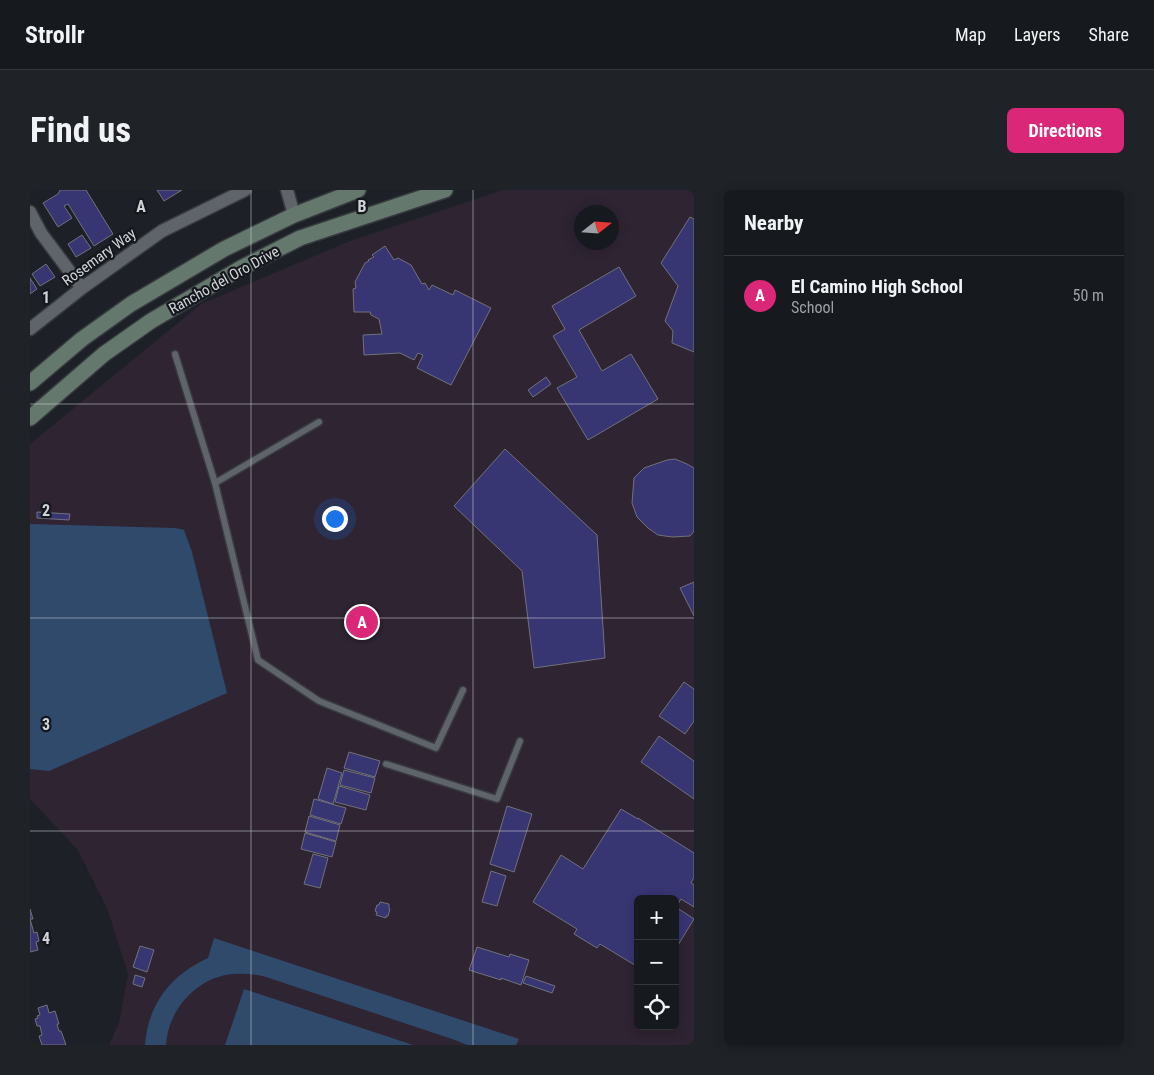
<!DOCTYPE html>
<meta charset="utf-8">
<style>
:root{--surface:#16191d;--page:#1f2226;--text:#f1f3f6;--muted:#9ea0a4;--line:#35383b;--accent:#db2777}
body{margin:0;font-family:"Roboto Condensed",sans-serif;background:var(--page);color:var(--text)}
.controls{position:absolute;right:15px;bottom:15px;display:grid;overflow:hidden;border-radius:8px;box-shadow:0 2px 12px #0003}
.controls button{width:45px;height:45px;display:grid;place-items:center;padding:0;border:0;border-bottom:1px solid var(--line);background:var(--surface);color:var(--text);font:25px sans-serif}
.compass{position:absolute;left:544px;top:15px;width:45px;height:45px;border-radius:50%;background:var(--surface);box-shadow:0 2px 12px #0003;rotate:73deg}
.you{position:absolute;left:304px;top:328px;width:18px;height:18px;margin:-12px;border:4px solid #fff;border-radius:50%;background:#1a73e8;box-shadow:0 0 0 8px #1a73e833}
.badge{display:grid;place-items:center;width:32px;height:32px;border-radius:50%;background:var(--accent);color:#fff;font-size:16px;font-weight:700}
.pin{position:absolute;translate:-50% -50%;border:2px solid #fff;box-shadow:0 1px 5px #0006}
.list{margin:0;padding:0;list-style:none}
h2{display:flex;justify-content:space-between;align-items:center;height:65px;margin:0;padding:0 20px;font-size:21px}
h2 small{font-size:16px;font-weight:400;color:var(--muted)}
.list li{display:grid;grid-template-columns:32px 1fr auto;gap:15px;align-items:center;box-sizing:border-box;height:80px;padding:0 20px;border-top:1px solid var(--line)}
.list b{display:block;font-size:19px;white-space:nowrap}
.list p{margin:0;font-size:16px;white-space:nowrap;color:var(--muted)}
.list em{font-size:16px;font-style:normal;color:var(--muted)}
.icon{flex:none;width:28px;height:28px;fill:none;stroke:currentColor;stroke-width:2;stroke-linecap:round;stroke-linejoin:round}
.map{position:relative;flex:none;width:664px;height:855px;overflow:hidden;border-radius:8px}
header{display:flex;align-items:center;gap:30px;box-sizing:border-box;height:70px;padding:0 25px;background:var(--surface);border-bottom:1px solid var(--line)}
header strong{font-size:24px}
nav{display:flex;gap:28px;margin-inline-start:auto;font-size:18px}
.intro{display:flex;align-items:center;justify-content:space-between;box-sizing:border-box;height:120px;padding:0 30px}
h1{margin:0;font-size:35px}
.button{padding:12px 22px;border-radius:8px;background:var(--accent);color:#fff;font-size:18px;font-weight:700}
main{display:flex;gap:30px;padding:0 30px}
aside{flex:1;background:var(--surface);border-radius:8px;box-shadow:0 2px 12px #0003}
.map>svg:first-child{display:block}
.education{fill:#2e2432;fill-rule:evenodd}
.green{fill:#304a6c}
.building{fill:#383573;stroke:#71727a}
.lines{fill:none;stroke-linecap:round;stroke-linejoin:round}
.lane-casing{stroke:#373b3f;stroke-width:9}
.street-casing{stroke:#373b3f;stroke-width:15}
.secondary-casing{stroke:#373b3f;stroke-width:18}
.lane{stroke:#5f646b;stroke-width:6}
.street{stroke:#5f646b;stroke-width:12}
.secondary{stroke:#65786d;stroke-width:15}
.grid{fill:none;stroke:#d1d4d7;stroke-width:1;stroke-opacity:0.55}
.labels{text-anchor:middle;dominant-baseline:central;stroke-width:4.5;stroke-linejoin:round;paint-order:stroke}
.street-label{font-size:15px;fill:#d1d4d7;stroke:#14181d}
.grid-label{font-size:16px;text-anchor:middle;font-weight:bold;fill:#d1d4d7;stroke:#14181d;stroke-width:4.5;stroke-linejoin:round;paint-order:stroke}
</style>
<header>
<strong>Strollr</strong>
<nav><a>Map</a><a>Layers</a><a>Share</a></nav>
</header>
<div class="intro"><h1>Find us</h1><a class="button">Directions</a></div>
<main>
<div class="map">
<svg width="664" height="855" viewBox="0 0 664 855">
<rect width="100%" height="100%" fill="#1d2127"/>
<path class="education" d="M473,0H664V855H79L89,833L98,784L77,718L48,660L0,609V254L171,114L320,51ZM552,22H582V52H552ZM608,709H645V836H608Z"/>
<path class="green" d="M0,334L145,338L154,340L162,362L197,503L19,581L0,579Z
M184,748L489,849L486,855H437L425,850L236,787C225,784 214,783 202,784C166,788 138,820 136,855H115C118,814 141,785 178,768Z
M214,799L383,855H195Z"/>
<path class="building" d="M30,0H56L83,44L64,56L38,14L34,16L42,28L28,37L13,13L28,4Z
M127,0H152L134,11Z
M660,27L664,29V162L642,153L643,141L635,131L648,96L631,73Z
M52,45L61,58L46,67L38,54Z
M355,56L364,70L368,68L381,75L392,94L395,93L399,100L402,95L423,105L425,100L461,118L421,195L387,178L393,165L388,163L384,170L370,163L334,165L333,145L352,144L349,129L341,125L340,122H324L323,99L326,98L325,92L335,73L339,71L338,70L344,67L342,65Z
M16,74L25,87L10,96L2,84Z
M589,77L606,106L549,140L572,181L601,164L628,209L558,250L527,198L547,187L523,146L535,139L522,116Z
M0,88L7,99L0,104Z
M516,187L521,194L503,207L498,200Z
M475,259L567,345L575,468L504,478L492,381L424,316Z
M645,269L657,274L664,278V341L660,346L642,347L628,345L618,338L607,327L602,313L604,288L614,278L637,270Z
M7,322L40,324L39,330L7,328Z
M664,392V426L650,398Z
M654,492L664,499V531L655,544L629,526Z
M629,546L664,571V609L611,572Z
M319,562L350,571L345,587L314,578Z
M297,578L312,583L303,614L288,609Z
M314,580L345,588L341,603L310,595Z
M309,596L340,605L336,620L305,612Z
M284,609L316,618L311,634L280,625Z
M477,616L502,624L484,682L460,674Z
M591,619L608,629V628L664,663V687L661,693L664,695V717L651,709L646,717L664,729L645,760V709H608V777L570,754L567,758L544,744L547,739L503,712L531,665L553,679Z
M279,626L310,635L306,651L275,642Z
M275,643L306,652L302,667L271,659Z
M283,664L298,668L290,698L274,694Z
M461,681L476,686L467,716L452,712Z
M350,712L359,714V718L360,719L358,726H356V728L346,725L347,722L345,721L347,715H349Z
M0,719L3,729H0L4,743L7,742L9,751L6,752L8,760L0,762Z
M110,756L124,760L117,782L103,777Z
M447,757L479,767L480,764L499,770L491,795L471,788V790L439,780Z
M105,785L115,788L112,797L103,794Z
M496,786L525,796L522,803L493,793Z
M17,815L19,823L25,821L29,834H27L29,841H31L36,855H12L9,846L12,845L10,836H7L5,829L8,828L7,826L10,825L8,818Z"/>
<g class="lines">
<defs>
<path id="lane" d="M145,164L185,293L289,232
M185,293L228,470L289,511L406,558L433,500
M356,574L467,609L490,551"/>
<path id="street" d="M257,0L264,25
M0,22L11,43L52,98
M0,139L52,98L132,41L215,0"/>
<path id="secondary" d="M0,193L52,149L101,114L194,59L264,25L328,0
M0,228L74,164L121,131L211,78L270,48L415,0"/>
</defs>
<use href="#lane" class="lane-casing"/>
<use href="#street" class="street-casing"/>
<use href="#secondary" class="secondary-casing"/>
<use href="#lane" class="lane"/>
<use href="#street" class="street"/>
<use href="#secondary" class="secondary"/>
</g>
<path class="grid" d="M221,0V855M443,0V855M0,214H664M0,428H664M0,641H664"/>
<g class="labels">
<g class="street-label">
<text transform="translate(69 67) rotate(-36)">Rosemary Way</text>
<text transform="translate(194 90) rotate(-29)">Rancho del Oro Drive</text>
</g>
</g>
<g class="grid-label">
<text x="111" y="22">A</text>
<text x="332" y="22">B</text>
<text x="16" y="113">1</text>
<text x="16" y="326">2</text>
<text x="16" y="540">3</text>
<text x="16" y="754">4</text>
</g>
</svg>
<div class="controls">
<button>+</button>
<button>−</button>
<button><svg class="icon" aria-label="locate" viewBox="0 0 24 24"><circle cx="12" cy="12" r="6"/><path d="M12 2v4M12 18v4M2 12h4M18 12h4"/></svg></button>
</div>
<svg class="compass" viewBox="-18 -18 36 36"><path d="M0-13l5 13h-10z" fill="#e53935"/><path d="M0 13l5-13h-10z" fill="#9ea0a4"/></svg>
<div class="you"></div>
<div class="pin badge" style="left:332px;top:432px">A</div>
</div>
<aside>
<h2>Nearby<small></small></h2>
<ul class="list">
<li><span class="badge">A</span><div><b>El Camino High School</b><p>School</p></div><em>50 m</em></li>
</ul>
</aside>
</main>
